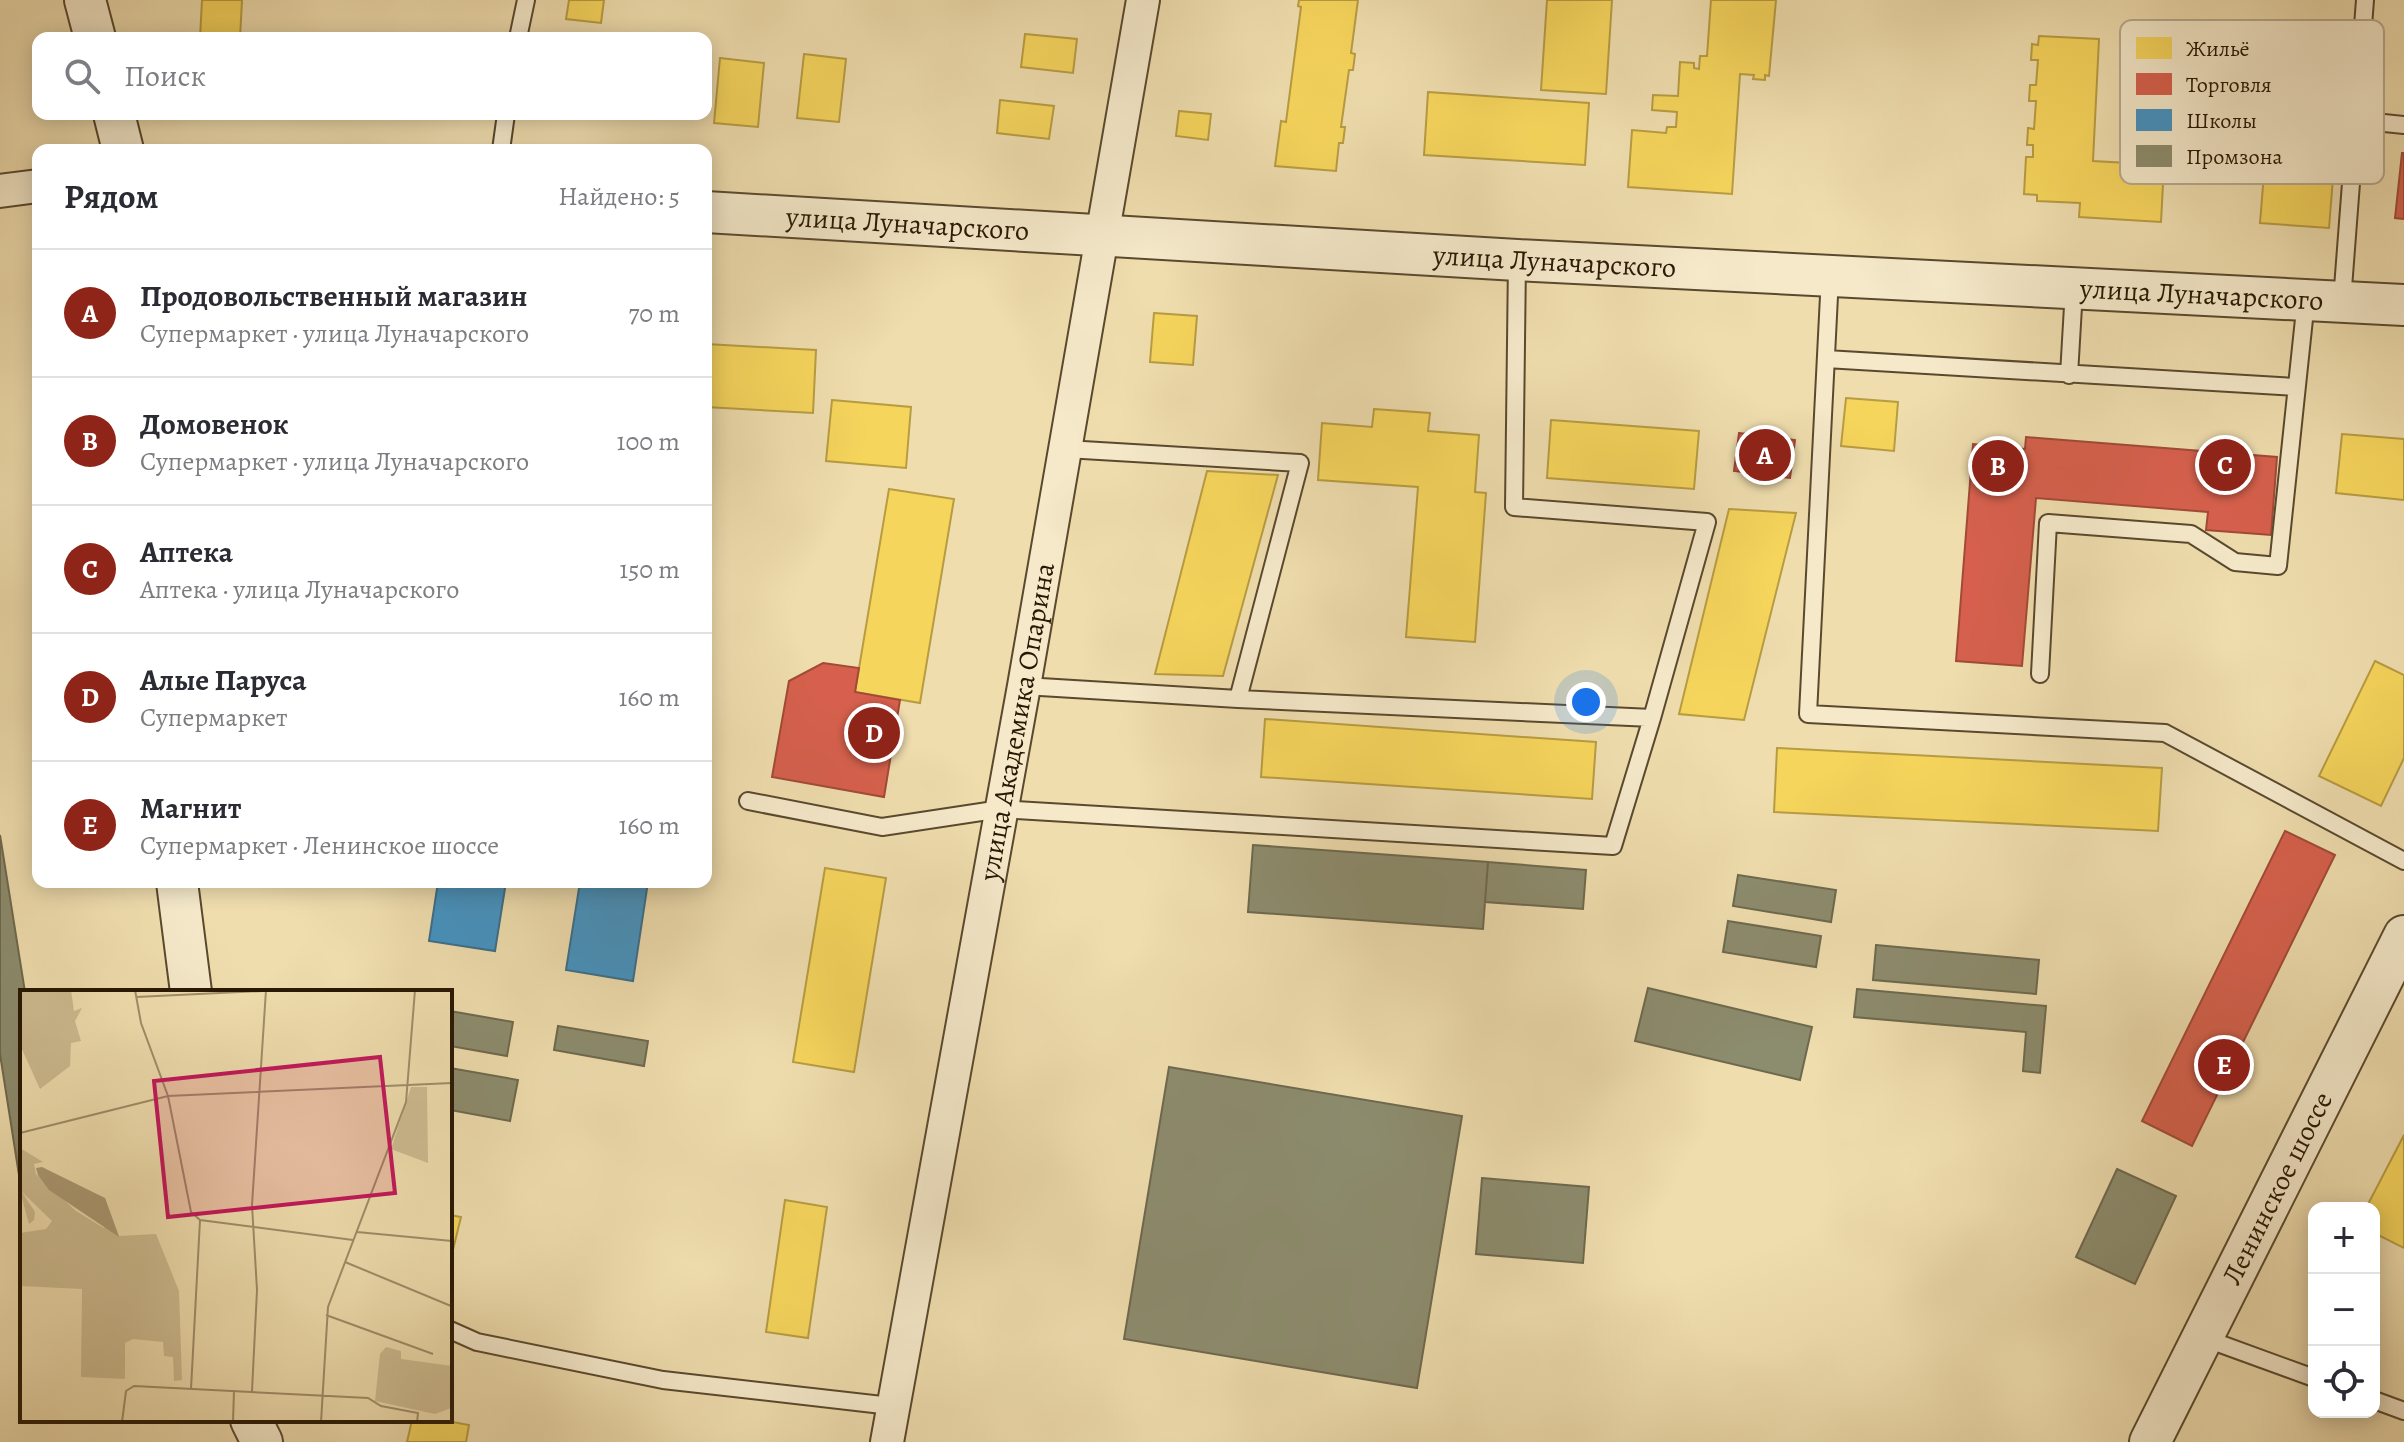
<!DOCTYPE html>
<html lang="ru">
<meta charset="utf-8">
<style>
:root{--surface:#fff;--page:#f2f2f3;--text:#2b2b33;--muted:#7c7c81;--line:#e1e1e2;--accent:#8f2418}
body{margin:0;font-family:Alegreya,serif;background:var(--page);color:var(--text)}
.controls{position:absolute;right:24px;bottom:24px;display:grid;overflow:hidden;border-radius:16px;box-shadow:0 4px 20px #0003}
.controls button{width:72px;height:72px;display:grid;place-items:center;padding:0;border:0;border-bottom:2px solid var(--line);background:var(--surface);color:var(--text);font:40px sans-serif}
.you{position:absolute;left:1586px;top:702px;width:28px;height:28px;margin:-20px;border:6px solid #fff;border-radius:50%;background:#1a73e8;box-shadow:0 0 0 12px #1a73e833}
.badge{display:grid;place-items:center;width:52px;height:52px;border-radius:50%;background:var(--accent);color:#fff;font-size:26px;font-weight:700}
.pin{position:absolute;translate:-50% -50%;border:4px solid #fff;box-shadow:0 2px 8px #0006}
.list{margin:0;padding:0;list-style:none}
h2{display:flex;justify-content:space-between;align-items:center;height:104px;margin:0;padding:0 32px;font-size:34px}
h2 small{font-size:26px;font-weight:400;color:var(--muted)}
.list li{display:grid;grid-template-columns:52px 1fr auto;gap:24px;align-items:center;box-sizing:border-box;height:128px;padding:0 32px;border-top:2px solid var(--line)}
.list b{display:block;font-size:30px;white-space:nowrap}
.list p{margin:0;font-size:26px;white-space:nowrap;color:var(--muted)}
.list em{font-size:26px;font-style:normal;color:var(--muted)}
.icon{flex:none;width:44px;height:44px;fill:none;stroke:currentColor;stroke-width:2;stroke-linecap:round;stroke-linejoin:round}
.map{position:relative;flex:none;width:2404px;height:1442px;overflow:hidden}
.search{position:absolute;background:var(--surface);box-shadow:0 4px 20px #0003;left:32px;top:32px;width:680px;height:88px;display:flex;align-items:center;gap:20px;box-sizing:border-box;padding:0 28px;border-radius:16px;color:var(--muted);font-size:30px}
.panel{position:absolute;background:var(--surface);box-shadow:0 4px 20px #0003;left:32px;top:144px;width:680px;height:744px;border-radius:16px}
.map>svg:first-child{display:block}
.homes{fill:#f6d55c;stroke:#b89c42;stroke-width:2}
.shops{fill:#d6604d;stroke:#a24a37;stroke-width:2}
.schools{fill:#4393c3;stroke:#3b6e8a;stroke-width:2}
.industry{fill:#8c8c6e;stroke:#6e694e;stroke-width:2}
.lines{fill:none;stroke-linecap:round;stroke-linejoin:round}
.service-casing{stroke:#5a492e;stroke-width:20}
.minor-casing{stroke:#5a492e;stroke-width:36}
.tertiary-casing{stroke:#5a492e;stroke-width:44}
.service{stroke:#f5e9ca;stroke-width:16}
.minor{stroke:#f5e9ca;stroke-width:32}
.tertiary{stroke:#f5e9ca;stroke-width:40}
.labels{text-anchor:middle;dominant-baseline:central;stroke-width:8;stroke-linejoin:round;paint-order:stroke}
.street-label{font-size:28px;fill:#281804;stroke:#f5e9ca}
.inset-road{fill:none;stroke:#9f8e6a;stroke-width:2}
.view{fill:#c2185b;fill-opacity:0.15;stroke:#c2185b;stroke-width:4}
.inset-edge{fill:none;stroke:#281804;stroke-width:4}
.key{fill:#f5e9ca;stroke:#b8aa8f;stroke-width:2}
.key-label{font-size:22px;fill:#281804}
</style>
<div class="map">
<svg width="2404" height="1442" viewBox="0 0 2404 1442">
<rect width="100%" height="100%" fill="#efddae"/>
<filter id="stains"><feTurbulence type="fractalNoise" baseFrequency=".0025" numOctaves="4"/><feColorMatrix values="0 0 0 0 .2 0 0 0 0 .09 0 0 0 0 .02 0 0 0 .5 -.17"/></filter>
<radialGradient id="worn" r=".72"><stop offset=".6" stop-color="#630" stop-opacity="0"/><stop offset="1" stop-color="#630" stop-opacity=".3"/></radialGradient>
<path class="homes" d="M202,0H242L240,38H200Z
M569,0H604L601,23L566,19Z
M1299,0H1358L1351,53L1355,54L1353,70H1349L1341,127H1345L1343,143H1339L1336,171L1275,166L1281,121L1286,122L1301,7L1298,6Z
M1547,0H1612L1606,94L1541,90Z
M1711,0H1776L1769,76L1765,75V80L1753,79L1754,75L1740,74L1732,194L1628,187L1632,130L1666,133L1667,127H1676L1677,112L1652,110L1653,95L1678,96L1680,62L1694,63V68L1699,69L1700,56H1707Z
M1025,34L1077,39L1073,73L1021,67Z
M2039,36L2099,39L2093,161L2164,165L2161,222L2079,217L2080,203L2037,201V195L2024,194L2026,157H2033V145H2027L2028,128L2034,129L2036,101H2029L2030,85H2036L2038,60H2031L2032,44L2038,45Z
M804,54L846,59L839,122L797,118Z
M720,58L764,63L758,127L714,123Z
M2273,61L2342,67L2329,228L2260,223Z
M1428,92L1589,103L1585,165L1424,155Z
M1000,100L1054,106L1049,139L997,133Z
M1179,111L1211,114L1208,140L1176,136Z
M1154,313L1197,316L1193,365L1150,362Z
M706,344L816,350L813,413L706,407Z
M1846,398L1898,402L1894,451L1841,446Z
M832,400L911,407L906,468L826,461Z
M1374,409L1430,413L1428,431L1479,435L1475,492L1486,493L1475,642L1406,637L1418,487L1318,480L1322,423L1372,427Z
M1551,420L1699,431L1694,489L1547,478Z
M2342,434L2404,439V500L2336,493Z
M1207,471L1278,475L1223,676L1155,674Z
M889,489L954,499L920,703L855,692Z
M1729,509L1796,513L1744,720L1679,714Z
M2375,661L2404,675V758L2381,806L2319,776Z
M1265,719L1596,742L1592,799L1261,777Z
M1777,748L2162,768L2158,831L1774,812Z
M825,868L886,878L854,1072L793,1062Z
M2404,1135V1248L2374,1233V1208H2366Z
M785,1200L827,1207L808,1338L766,1332Z
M450,1215L461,1217L450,1262Z
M412,1420H442L469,1425L466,1442H407Z"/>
<path class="shops" d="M2402,153H2404V219L2395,218Z
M1739,433L1795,440L1790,478L1734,471Z
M2026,437L2277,457L2271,535L2206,530L2208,512L2036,498L2022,666L1956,661L1973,444L2025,449Z
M823,663L859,668L855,692L900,700L884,797L772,777L789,681Z
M2285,831L2335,855L2192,1146L2142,1121Z"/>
<path class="schools" d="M438,882H506L495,951L429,941Z
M580,882H648L633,981L566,970Z"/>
<path class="industry" d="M0,835L25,992H22V1194L0,1054Z
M1253,845L1488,862L1483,929L1248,912Z
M1488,862L1586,870L1583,909L1485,902Z
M1738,875L1836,890L1831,922L1733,906Z
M1728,921L1821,936L1816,967L1723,952Z
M1876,945L2039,960L2036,994L1873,980Z
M1648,988L1812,1027L1800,1080L1635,1041Z
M1857,989L2046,1006L2040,1073L2023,1071L2026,1032L1854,1017Z
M450,1011L513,1022L507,1056L450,1046Z
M558,1026L648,1041L644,1066L554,1050Z
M1169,1067L1462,1116L1417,1388L1124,1339Z
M450,1068L518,1080L510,1121L450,1110Z
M2117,1169L2176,1196L2135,1284L2076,1257Z
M1482,1178L1589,1187L1583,1263L1476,1254Z"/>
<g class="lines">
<defs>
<path id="service" d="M518,38L526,0
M2355,120L2404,125
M501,150L506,114
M1830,276L1808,714L2165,733L2404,861
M2342,301L2365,0
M1826,359L2296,387
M2069,375L2074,289
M2040,674L2048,523L2191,534L2235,562L2278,566L2306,300
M1024,686L1238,699L1300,463L1066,449
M1238,699L1652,718
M748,801L882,827L1001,809L1613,846L1652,718L1707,522L1514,507L1517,260
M450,1330L477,1342L663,1380L891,1406
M2204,1338L2314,1378
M2374,1400L2404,1411"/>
<g id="minor">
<path d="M0,191L38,186"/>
<path id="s1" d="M887,1442L1024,686L1143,0"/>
</g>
<g id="tertiary">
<path d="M85,0L95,38"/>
<path d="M114,114L123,150"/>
<path id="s2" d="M706,212L1517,260L2404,305"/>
<path d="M177,882L191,992"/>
<path d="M251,1420L262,1442"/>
<path id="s3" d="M2150,1442L2404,936"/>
</g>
</defs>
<use href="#service" class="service-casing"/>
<use href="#minor" class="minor-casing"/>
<use href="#tertiary" class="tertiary-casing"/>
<use href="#service" class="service"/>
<use href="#minor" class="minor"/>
<use href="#tertiary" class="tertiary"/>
</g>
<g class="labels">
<g class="street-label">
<text stroke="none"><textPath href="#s2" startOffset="202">улица Луначарского</textPath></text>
<text stroke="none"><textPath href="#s2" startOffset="850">улица Луначарского</textPath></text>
<text stroke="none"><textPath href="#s2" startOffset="1498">улица Луначарского</textPath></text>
<text stroke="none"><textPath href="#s1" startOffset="732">улица Академика Опарина</textPath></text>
<text stroke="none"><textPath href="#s3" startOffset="284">Ленинское шоссе</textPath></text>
</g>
</g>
<g transform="translate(20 990)">
<rect width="432" height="432" fill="#efddae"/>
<path d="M0,0H51L54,21L62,18L55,31L61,51L51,53L50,76L20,99L0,55ZM391,97H407L408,173L371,159ZM0,158L23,172L14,174L16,184L56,221L84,238L85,208L99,246L136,244L159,301L162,390L154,391L153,367L144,366L143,352L113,349L105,353V389L61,387L62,299L0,296V243L26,239L32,231L2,202L15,222L14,230L9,234L0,201ZM366,357L381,361V369L432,376L431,418L415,424L355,411L360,364Z" fill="#cdbc91"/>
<path d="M22,177L85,208L99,247L29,200L18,185L16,178Z" fill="#ab9a74"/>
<path class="inset-road" d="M115,0L121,33L148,106L171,222L180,230L171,399M116,7L263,0M0,143L148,106L432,93M180,230L333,250M337,242L432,251M325,272L431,316M306,325L413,364M232,401L237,300L232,215L246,0M102,432L106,401L114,396L348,408L361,416L398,423L397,432M213,432L214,400M301,432L308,317L386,112L395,0"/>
<path class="view" d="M360,67L375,203L148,227L134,91Z"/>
<rect width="432" height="432" class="inset-edge"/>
</g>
<rect x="2120" y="20" width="264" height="164" rx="12" class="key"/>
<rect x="2136" y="37" width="36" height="22" fill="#f6d55c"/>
<rect x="2136" y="73" width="36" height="22" fill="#d6604d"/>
<rect x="2136" y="109" width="36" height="22" fill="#4393c3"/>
<rect x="2136" y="145" width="36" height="22" fill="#8c8c6e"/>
<g class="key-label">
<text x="2186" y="56">Жильё</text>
<text x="2186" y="92">Торговля</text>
<text x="2186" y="128">Школы</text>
<text x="2186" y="164">Промзона</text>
</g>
<rect width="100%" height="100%" filter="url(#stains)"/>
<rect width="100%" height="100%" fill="url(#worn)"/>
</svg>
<div class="controls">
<button>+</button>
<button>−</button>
<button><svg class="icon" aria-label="locate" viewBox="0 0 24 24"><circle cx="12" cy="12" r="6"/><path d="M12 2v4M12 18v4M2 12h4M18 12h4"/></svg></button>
</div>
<div class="you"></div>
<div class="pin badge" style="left:1765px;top:455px">A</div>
<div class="pin badge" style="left:1998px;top:466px">B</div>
<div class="pin badge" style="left:2225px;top:465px">C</div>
<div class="pin badge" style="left:874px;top:733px">D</div>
<div class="pin badge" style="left:2224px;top:1065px">E</div>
<div class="search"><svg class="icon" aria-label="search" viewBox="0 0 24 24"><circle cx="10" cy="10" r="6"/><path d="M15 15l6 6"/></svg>Поиск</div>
<section class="panel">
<h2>Рядом<small>Найдено: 5</small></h2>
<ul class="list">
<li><span class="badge">A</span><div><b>Продовольственный магазин</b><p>Супермаркет · улица Луначарского</p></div><em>70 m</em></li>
<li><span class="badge">B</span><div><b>Домовенок</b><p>Супермаркет · улица Луначарского</p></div><em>100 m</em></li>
<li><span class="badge">C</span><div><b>Аптека</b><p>Аптека · улица Луначарского</p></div><em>150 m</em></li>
<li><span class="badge">D</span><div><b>Алые Паруса</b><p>Супермаркет</p></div><em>160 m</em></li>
<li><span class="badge">E</span><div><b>Магнит</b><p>Супермаркет · Ленинское шоссе</p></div><em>160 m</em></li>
</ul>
</section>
</div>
